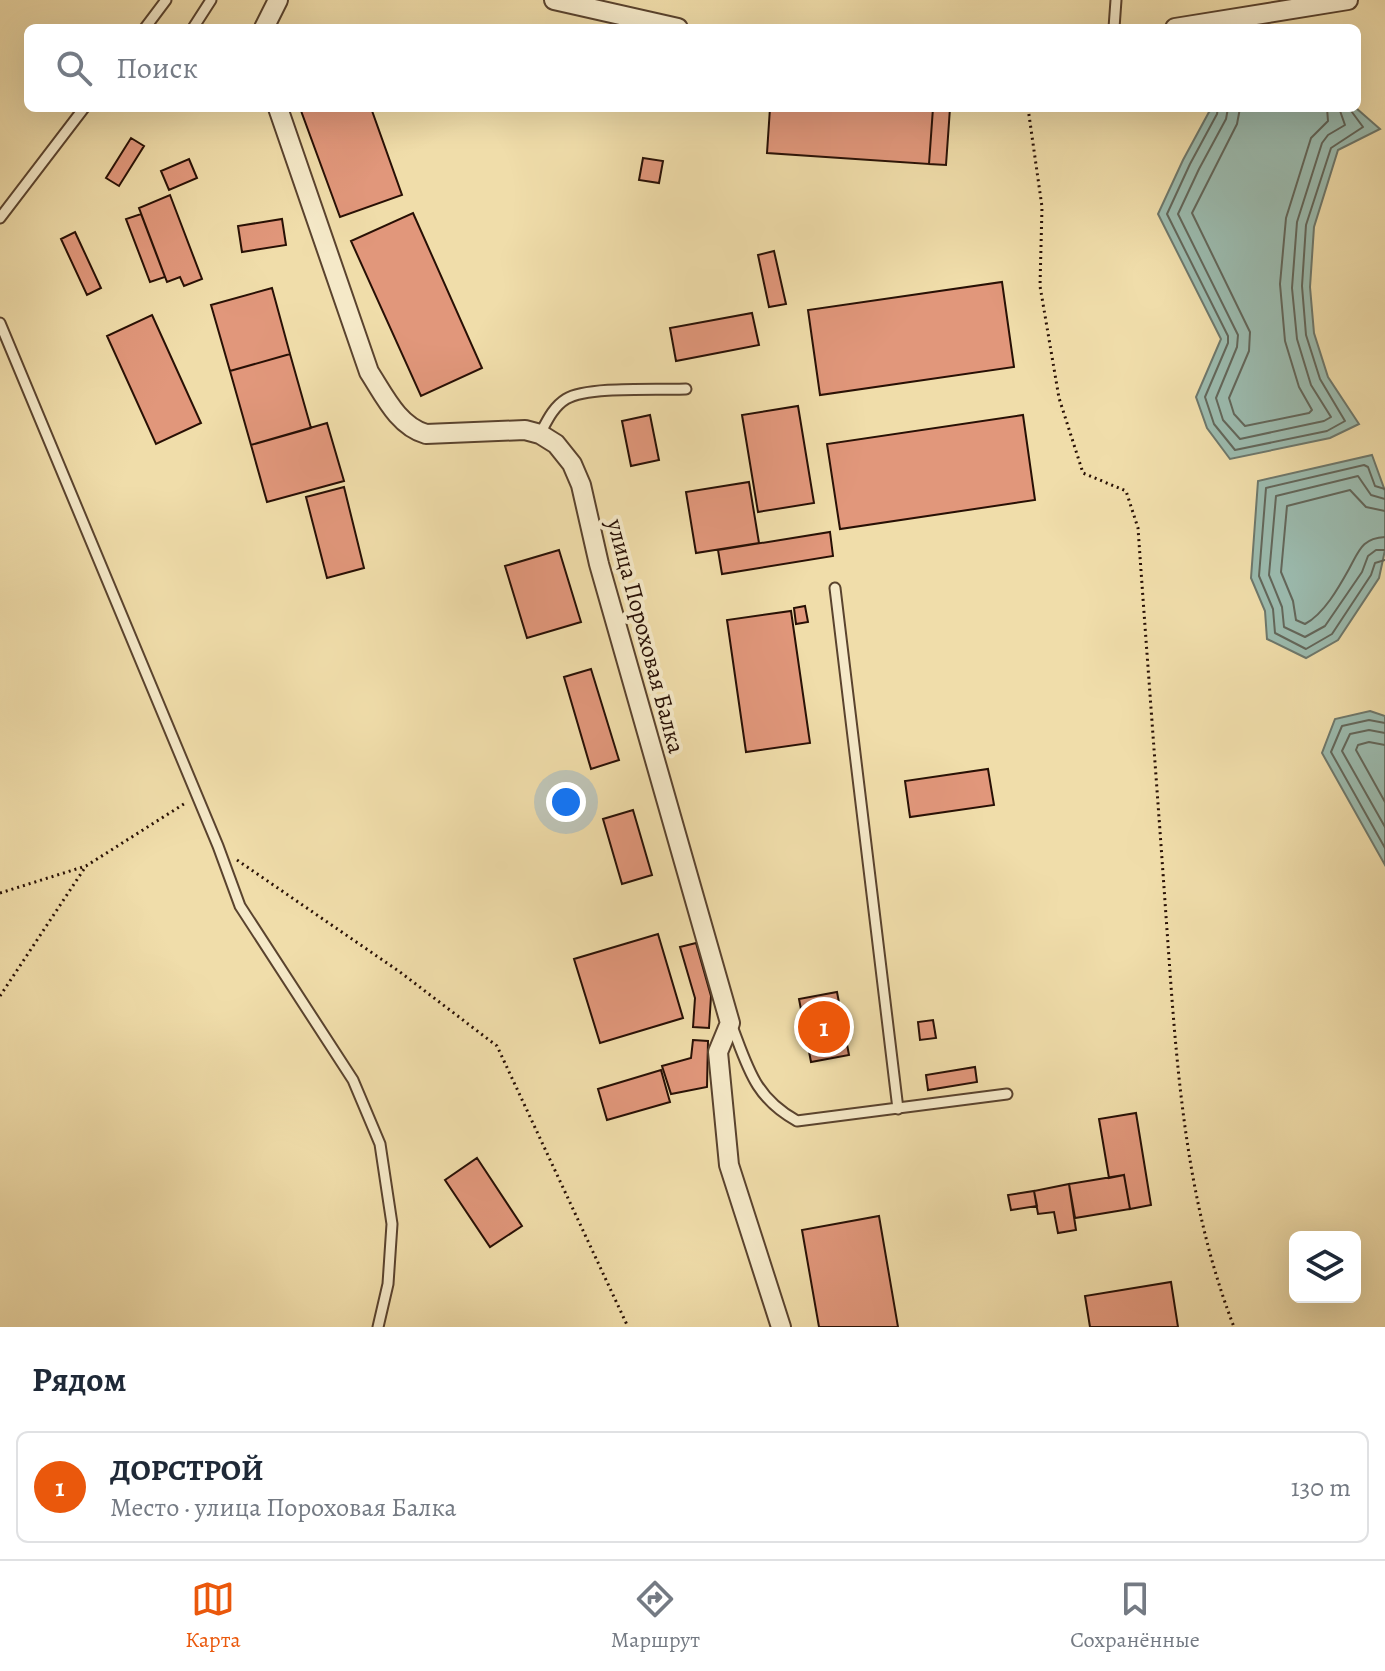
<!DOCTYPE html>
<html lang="ru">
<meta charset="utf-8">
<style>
:root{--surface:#fff;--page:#f2f2f3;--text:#1f2937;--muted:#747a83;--line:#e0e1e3;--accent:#ea580c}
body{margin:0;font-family:Alegreya,serif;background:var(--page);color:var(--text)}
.controls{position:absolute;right:24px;bottom:24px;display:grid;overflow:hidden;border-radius:12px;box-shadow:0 8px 32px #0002}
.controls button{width:72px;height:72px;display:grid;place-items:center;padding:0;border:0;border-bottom:2px solid var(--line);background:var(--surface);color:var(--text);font:40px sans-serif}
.you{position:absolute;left:566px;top:802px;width:28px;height:28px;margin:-20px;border:6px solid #fff;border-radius:50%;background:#1a73e8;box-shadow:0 0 0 12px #1a73e833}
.badge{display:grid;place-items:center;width:52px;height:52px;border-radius:50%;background:var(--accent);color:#fff;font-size:26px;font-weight:700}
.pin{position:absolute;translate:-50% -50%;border:4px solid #fff;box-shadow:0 2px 8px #0006}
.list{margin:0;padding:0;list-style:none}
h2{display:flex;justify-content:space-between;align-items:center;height:104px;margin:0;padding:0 32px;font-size:34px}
h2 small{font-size:26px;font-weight:400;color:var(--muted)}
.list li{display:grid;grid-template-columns:52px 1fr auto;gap:24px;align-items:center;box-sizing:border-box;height:112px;margin:0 16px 16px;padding:0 16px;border:2px solid var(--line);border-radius:12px}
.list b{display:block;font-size:30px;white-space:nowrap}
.list p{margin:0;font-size:26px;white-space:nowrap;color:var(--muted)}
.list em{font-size:26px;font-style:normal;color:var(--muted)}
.icon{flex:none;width:44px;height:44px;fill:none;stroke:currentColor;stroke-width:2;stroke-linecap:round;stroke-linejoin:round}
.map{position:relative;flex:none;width:1385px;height:1327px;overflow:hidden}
.search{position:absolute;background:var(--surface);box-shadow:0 8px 32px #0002;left:24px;right:24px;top:24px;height:88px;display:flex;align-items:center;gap:20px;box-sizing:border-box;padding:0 28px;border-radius:12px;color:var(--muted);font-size:30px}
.sheet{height:232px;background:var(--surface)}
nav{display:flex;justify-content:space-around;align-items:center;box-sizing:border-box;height:112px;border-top:2px solid var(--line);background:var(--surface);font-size:22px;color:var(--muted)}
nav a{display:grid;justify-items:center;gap:4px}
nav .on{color:var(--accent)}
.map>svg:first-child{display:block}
.water{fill:#9bbbaf;stroke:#6d776b;stroke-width:2}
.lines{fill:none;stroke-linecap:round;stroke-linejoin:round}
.shore{stroke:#62665a;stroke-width:2}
.building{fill:#e1977b;stroke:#281005;stroke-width:2}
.lane-casing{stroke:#5a432e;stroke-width:13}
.street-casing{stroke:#5a432e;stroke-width:22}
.path{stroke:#281005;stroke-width:3;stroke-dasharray:2 4;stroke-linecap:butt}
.lane{stroke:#f5e9c8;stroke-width:9}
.street{stroke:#f5e9c8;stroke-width:18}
.labels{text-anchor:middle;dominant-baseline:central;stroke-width:8;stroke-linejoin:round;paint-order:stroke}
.street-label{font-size:24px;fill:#281005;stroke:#f5e9c8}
</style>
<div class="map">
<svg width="1385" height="1327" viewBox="0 0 1385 1327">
<rect width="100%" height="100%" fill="#f0ddaa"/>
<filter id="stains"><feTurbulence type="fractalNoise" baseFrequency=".0025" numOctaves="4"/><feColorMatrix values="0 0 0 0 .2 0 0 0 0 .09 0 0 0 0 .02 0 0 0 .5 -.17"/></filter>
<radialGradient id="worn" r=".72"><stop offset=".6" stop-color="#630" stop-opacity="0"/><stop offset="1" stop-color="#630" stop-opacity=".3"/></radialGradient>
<path class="water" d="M1215,108H1356L1380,129L1338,150L1314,227L1310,287L1314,333L1328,377L1359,424L1330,438L1230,459L1207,428L1196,397L1221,339L1158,214L1183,160L1209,112Z
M1372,455L1385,491V550L1379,578L1338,640L1306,658L1267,639L1265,611L1251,578L1258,481Z
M1370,711L1385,716V865L1322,753L1335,719Z"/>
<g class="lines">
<path class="shore" d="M1218,108L1217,114L1190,164L1167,214L1228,336V343L1205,397L1214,424L1235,450L1327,431L1345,421L1320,379L1306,335L1302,286L1306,225L1331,148L1363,127L1349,108
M1228,108L1226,119L1199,169L1178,214L1238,335L1237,347L1216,398L1223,420L1240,439L1324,421L1331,417L1311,385L1297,339L1292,288L1297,222L1322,143L1328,135L1345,125L1339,108
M1240,108L1237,124L1192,213L1250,332L1249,351L1229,398L1234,414L1245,426L1309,413L1312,410L1299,387L1285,341L1280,284L1286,218L1311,138L1328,121L1327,108
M1385,489L1375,486L1368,467L1364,465L1266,488L1259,576L1273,609L1275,633L1306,649L1332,634L1371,575L1375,563L1385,560
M1385,499L1371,495L1358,476L1276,496L1269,575L1282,607L1284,627L1305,637L1325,626L1362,572L1368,556L1376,550H1385
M1385,511L1366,507L1350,490L1287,506L1281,572L1293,601L1296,620L1305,624C1324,614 1339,587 1349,569C1359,551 1362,538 1385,537
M1385,723L1369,720L1342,726L1331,752L1385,848
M1385,733L1369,730L1350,734L1342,751L1385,827
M1385,745L1369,742L1358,745L1356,750L1385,802"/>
</g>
<path class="building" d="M300,108H371L402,195L340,217Z
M770,108H933L929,164L767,153Z
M933,108H950L946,165L929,164Z
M131,138L144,146L119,186L106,178Z
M643,158L663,161L659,183L639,180Z
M189,159L197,178L169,190L161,171Z
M170,195L202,279L184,286L180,277L167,282L139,208Z
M413,213L482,368L421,396L351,241Z
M141,214L165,277L150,282L126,219Z
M282,219L286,245L242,252L238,226Z
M75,232L101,288L87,295L61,239Z
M774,251L786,304L769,307L758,255Z
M1002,282L1014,367L820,395L808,310Z
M272,288L290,354L230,371L211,305Z
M752,313L759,345L676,361L670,328Z
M152,315L201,423L156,444L107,336Z
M290,354L311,428L251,445L230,371Z
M798,406L814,503L758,512L742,415Z
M650,415L659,460L631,466L622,421Z
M1023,415L1035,500L840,529L827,444Z
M327,423L344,481L267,502L251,445Z
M749,482L759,543L696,553L686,492Z
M344,487L364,568L327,578L306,497Z
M830,532L833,556L722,574L718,550Z
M559,550L581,622L527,638L505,566Z
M805,606L808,622L796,624L794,608Z
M791,611L810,743L746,752L727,620Z
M591,669L619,760L591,769L564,677Z
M988,769L994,805L910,817L905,781Z
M633,810L652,875L622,884L603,819Z
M658,934L683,1018L600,1043L574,959Z
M696,943L711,996L709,1028L693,1027L695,998L680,947Z
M837,992L849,1055L811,1062L799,999Z
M933,1020L936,1038L920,1040L918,1022Z
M693,1040L708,1041L707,1087L671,1094L662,1066L691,1058Z
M975,1067L977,1082L928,1090L926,1075Z
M661,1070L670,1102L607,1120L598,1089Z
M1136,1113L1151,1205L1130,1209L1124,1175L1109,1178L1099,1119Z
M477,1158L522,1226L490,1247L445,1180Z
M1124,1175L1130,1209L1075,1218L1069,1184Z
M1069,1184L1076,1230L1058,1233L1054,1212L1038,1214L1034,1191Z
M1034,1191L1037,1206L1011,1210L1008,1195Z
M879,1216L898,1327H819L802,1230Z
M1171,1282L1178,1327H1090L1085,1296Z"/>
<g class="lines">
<defs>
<path id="lane" d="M145,28L166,0
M193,28L211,0
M1114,28L1116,0
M0,218L84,108
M0,323L218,846L240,906L353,1080L380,1144L392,1224L388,1284L378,1327
M540,434C547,421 553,407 566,399C587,386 659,390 686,389
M835,588L898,1109
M732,1026C748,1068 755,1098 797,1121L1007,1094"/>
<path id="street" d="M554,0L678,28
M264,28L278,0
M1175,28L1348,0
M278,108L369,372C384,395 398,426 426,434L525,430L540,434L556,444L572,464L581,485L599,564L730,1023L718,1052L729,1165L781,1327"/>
</defs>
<use href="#lane" class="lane-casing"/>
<use href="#street" class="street-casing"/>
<path class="path" d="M1028,108L1042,207L1040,286L1059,398L1083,473L1126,491L1138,528C1147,657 1157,786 1166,916C1176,1055 1183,1195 1234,1327
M237,860L400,972L497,1046L628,1327
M0,893L86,866L187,802
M0,996L86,866"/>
<use href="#lane" class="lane"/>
<use href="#street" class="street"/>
</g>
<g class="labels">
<g class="street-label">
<text transform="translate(646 636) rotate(75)">улица Пороховая Балка</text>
</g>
</g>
<rect width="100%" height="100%" filter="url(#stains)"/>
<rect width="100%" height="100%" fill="url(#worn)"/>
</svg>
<div class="controls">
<button><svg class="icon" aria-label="layers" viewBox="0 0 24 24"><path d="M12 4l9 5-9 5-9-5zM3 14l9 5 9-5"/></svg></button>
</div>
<div class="you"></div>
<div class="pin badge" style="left:824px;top:1027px">1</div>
<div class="search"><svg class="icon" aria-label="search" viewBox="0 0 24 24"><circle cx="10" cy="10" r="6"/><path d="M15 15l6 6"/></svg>Поиск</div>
</div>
<section class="sheet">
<h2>Рядом<small></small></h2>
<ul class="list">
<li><span class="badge">1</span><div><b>ДОРСТРОЙ</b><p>Место · улица Пороховая Балка</p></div><em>130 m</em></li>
</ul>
</section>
<nav>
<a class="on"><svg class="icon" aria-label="map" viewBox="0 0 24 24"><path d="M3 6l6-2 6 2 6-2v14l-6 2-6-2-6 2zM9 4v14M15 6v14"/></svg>Карта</a>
<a><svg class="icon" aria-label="directions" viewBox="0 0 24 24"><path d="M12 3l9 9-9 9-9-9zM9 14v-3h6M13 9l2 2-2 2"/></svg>Маршрут</a>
<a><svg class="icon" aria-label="saved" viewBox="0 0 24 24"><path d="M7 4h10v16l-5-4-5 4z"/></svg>Сохранённые</a>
</nav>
